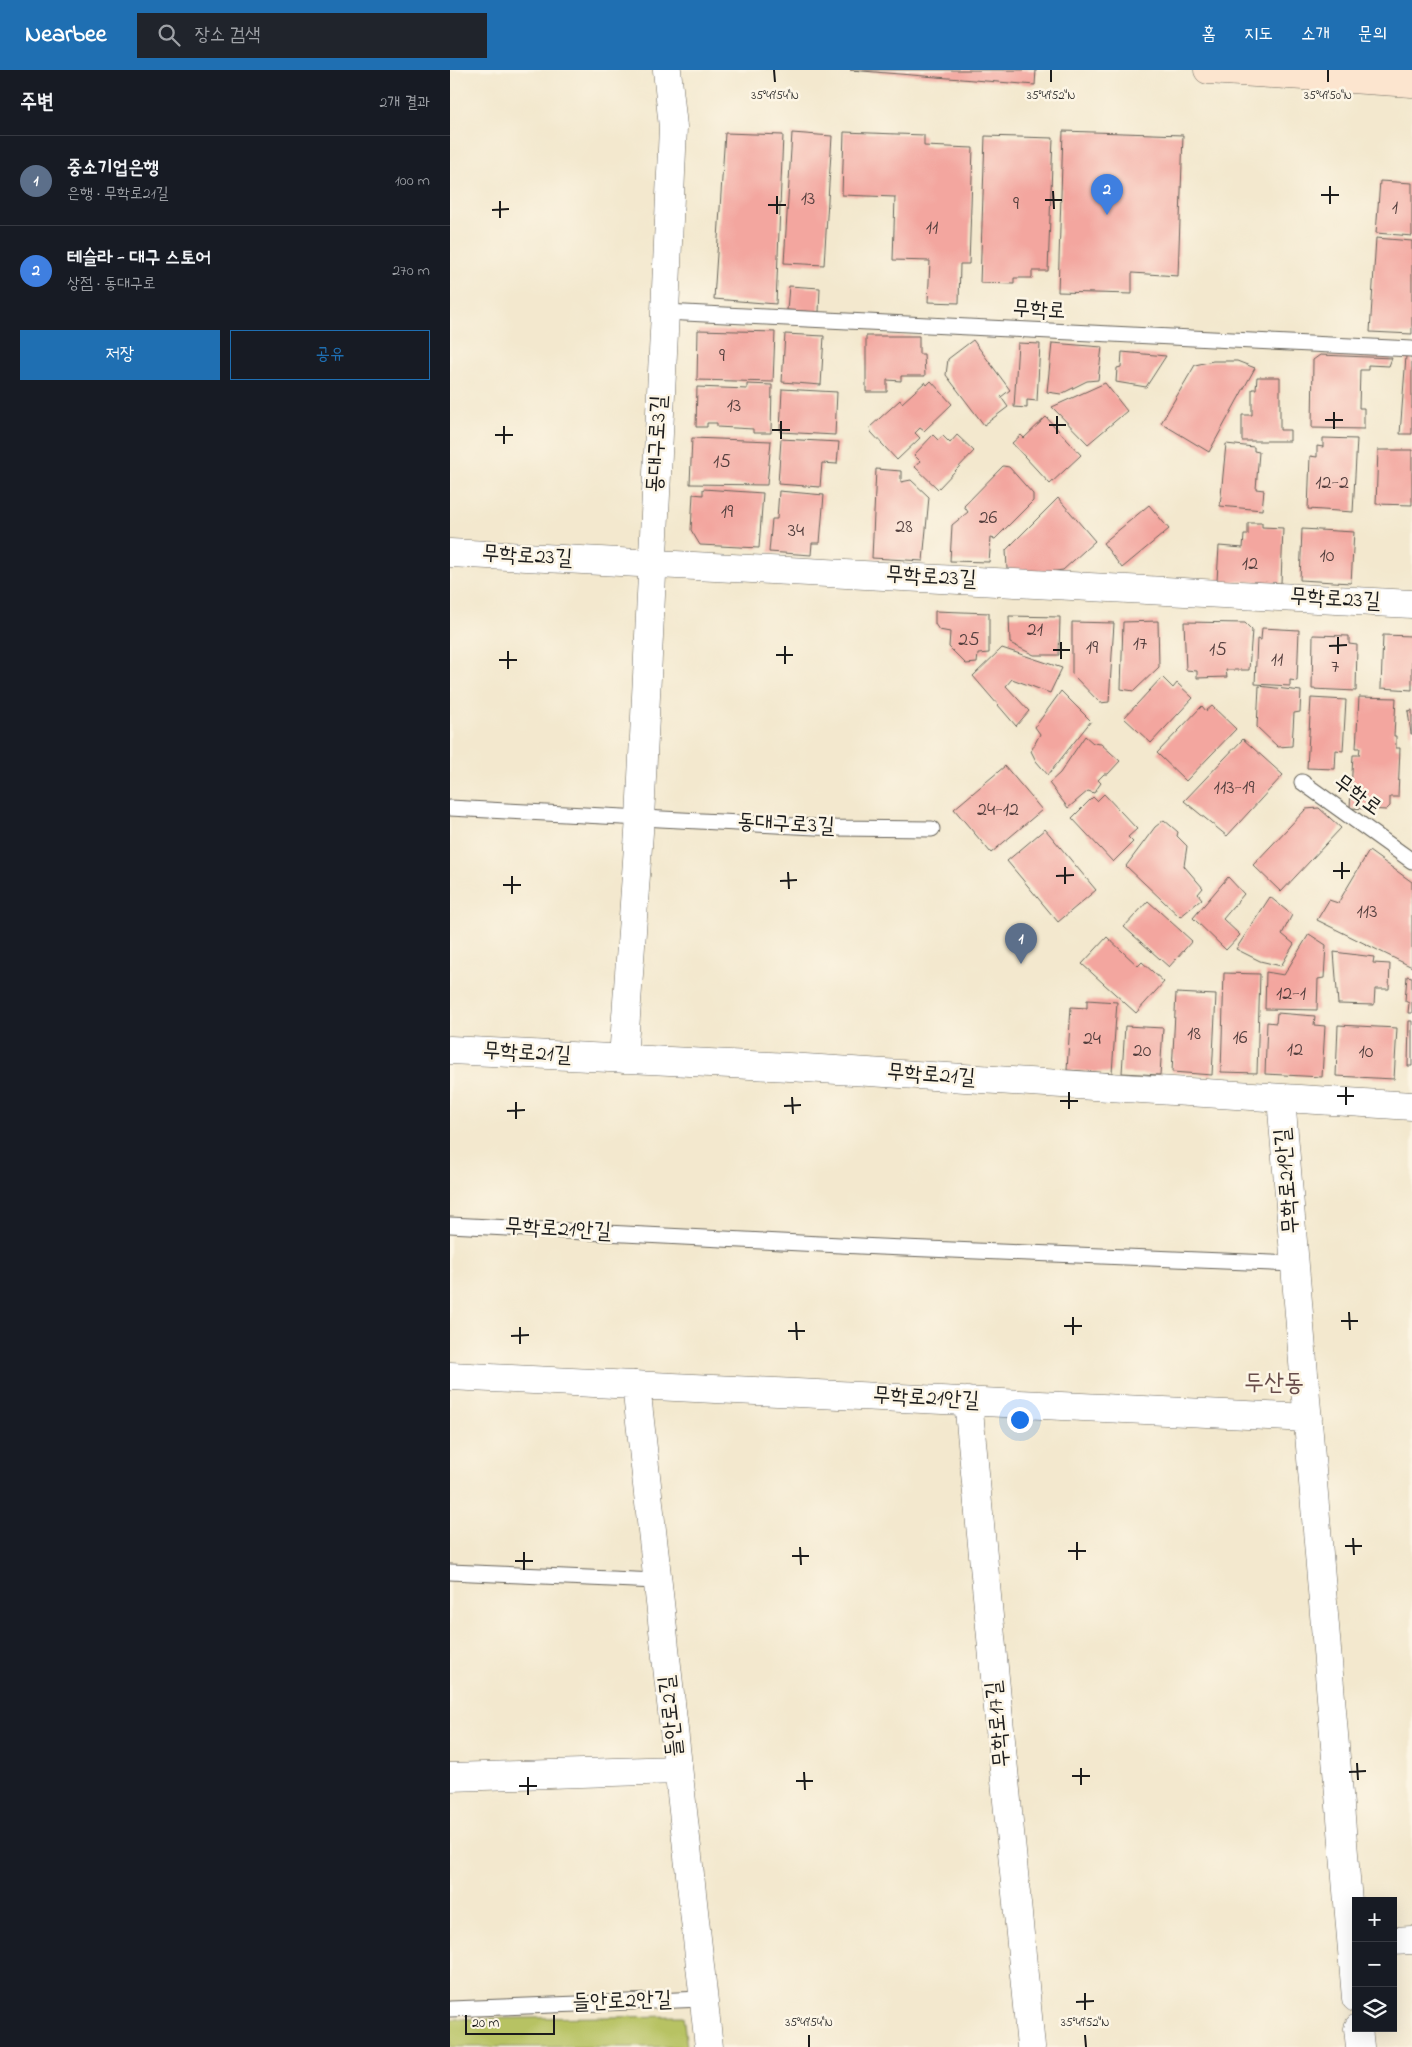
<!DOCTYPE html>
<html lang="ko">
<meta charset="utf-8">
<style>
:root{--surface:#171b24;--page:#20242c;--text:#f1f3f6;--muted:#9ea1a6;--line:#363941;--accent:#1f6fb2}
body{margin:0;font-family:"Indie Flower","Poor Story",sans-serif;background:var(--page);color:var(--text)}
.controls{position:absolute;right:15px;bottom:15px;display:grid;overflow:hidden;border-radius:0px;box-shadow:0 5px 20px #0002}
.controls button{width:45px;height:45px;display:grid;place-items:center;padding:0;border:0;border-bottom:1px solid var(--line);background:var(--surface);color:var(--text);font:25px sans-serif}
.scale{position:absolute;left:15px;bottom:12px;width:90px;box-sizing:border-box;padding-left:5px;border:2px solid #1c1c1c;border-top:0;font-size:14px;line-height:18px;white-space:nowrap;color:#1c1c1c;-webkit-text-stroke:4px #fcf5e5;paint-order:stroke}
.you{position:absolute;left:569px;top:1349px;width:18px;height:18px;margin:-12px;border:4px solid #fff;border-radius:50%;background:#1a73e8;box-shadow:0 0 0 8px #1a73e833}
.badge{display:grid;place-items:center;width:32px;height:32px;border-radius:50%;background:var(--accent);color:#fff;font-size:16px;font-weight:700}
.pin{position:absolute;translate:-50% -41px;filter:drop-shadow(0 1px 2px #0008)}
.pin::after{content:'';position:absolute;top:26px;width:18px;height:15px;background:inherit;clip-path:polygon(0 0,100% 0,50% 100%)}
.list{margin:0;padding:0;list-style:none}
h2{display:flex;justify-content:space-between;align-items:center;height:65px;margin:0;padding:0 20px;font-size:21px}
h2 small{font-size:16px;font-weight:400;color:var(--muted)}
.list li{display:grid;grid-template-columns:32px 1fr auto;gap:15px;align-items:center;box-sizing:border-box;height:90px;padding:0 20px;border-top:1px solid var(--line)}
.list b{display:block;font-size:19px;white-space:nowrap}
.list p{margin:0;font-size:16px;white-space:nowrap;color:var(--muted)}
.list em{font-size:16px;font-style:normal;color:var(--muted)}
.actions{display:flex;gap:10px;padding:15px 20px}
.actions a{flex:1;padding:11px 0;border:1px solid var(--accent);border-radius:0px;text-align:center;font-size:18px;color:var(--accent)}
.actions .main{background:var(--accent);color:#fff}
.icon{flex:none;width:28px;height:28px;fill:none;stroke:currentColor;stroke-width:2;stroke-linecap:round;stroke-linejoin:round}
.map{position:relative;flex:none;width:962px;height:1977px;overflow:hidden}
header{display:flex;align-items:center;gap:30px;box-sizing:border-box;height:70px;padding:0 25px;background:var(--accent);color:#fff}
header strong{font-size:24px}
nav{display:flex;gap:28px;margin-inline-start:auto;font-size:18px}
.search{width:350px;height:45px;background:var(--page);display:flex;align-items:center;gap:12px;box-sizing:border-box;padding:0 18px;border-radius:0px;color:var(--muted);font-size:19px}
main{display:flex}
aside{flex:1;background:var(--surface)}
.map>svg:first-child{display:block}
.green{fill:#b7c264;stroke:#6a6f40}
.building{fill:#f3a69f}
.lines{fill:none;stroke-linecap:round;stroke-linejoin:round}
.service-casing{stroke:#67635a;stroke-width:17}
.minor-casing{stroke:#67635a;stroke-width:29}
.secondary-casing{stroke:#67635a;stroke-width:29}
.service{stroke:#fff;stroke-width:15}
.minor{stroke:#fff;stroke-width:28}
.secondary{stroke:#fce5cf;stroke-width:28}
.ticks{fill:none;stroke:#1c1c1c;stroke-width:2}
.labels{text-anchor:middle;dominant-baseline:central;stroke-width:5;stroke-linejoin:round;paint-order:stroke}
.number-label{font-size:20px;fill:#523e3d}
.street-label{font-size:22px;fill:#1c1c1c;stroke:#fcf5e5}
.quarter-label{font-size:25px;fill:#674c4a;stroke:#fcf5e5}
.ticks-label{font-size:12px;text-anchor:middle;fill:#1c1c1c;stroke:#fcf5e5;stroke-width:5;stroke-linejoin:round;paint-order:stroke}
</style>
<header>
<strong>Nearbee</strong>
<div class="search"><svg class="icon" aria-label="search" viewBox="0 0 24 24"><circle cx="10" cy="10" r="6"/><path d="M15 15l6 6"/></svg>장소 검색</div>
<nav><a>홈</a><a>지도</a><a>소개</a><a>문의</a></nav>
</header>
<main>
<aside>
<h2>주변<small>2개 결과</small></h2>
<ul class="list">
<li><span class="badge" style="background:#5c6f8a">1</span><div><b>중소기업은행</b><p>은행 · 무학로21길</p></div><em>100 m</em></li>
<li><span class="badge" style="background:#3f7fe0">2</span><div><b>테슬라 - 대구 스토어</b><p>상점 · 동대구로</p></div><em>270 m</em></li>
</ul>
<div class="actions"><a class="main">저장</a><a>공유</a></div>
</aside>
<div class="map">
<svg width="962" height="1977" viewBox="0 0 962 1977">
<rect width="100%" height="100%" fill="#fcf5e5"/>
<filter id="ink" filterUnits="userSpaceOnUse"><feTurbulence type="fractalNoise" baseFrequency=".02" numOctaves="2"/><feDisplacementMap in="SourceGraphic" scale="10" xChannelSelector="R" yChannelSelector="G"/><feConvolveMatrix kernelMatrix="1 2 1 2 8 2 1 2 1" color-interpolation-filters="sRGB"/></filter>
<filter id="wash" filterUnits="userSpaceOnUse"><feTurbulence type="fractalNoise" baseFrequency=".0096" numOctaves="4" result="noise"/><feDisplacementMap in="SourceGraphic" scale="20" xChannelSelector="R" yChannelSelector="G"/><feGaussianBlur stdDeviation="1.12" result="paint"/><feColorMatrix in="noise" values="0 0 0 0 0 0 0 0 0 0 0 0 0 0 0 0 0 1.4 0 .05"/><feComposite in="paint" operator="in"/></filter>
<g filter="url(#wash)">
<rect width="100%" height="100%" fill="#f3e8ce"/>
<path class="green" d="M233,1946L237,1977H0V1949Z"/>
<g id="blocks">
<path class="building" d="M400,0H586L585,15Z
M613,61L733,65L728,206L682,203V224L608,222Z
M394,62L474,65V76L523,78L519,194H510L509,233L478,232L480,191L443,190L445,127L392,125Z
M275,63L333,65L326,234L264,229Z
M342,63L382,66L374,195L334,193Z
M535,66L603,68L598,201H582V208H564V214L530,213Z
M930,111L962,113V166L926,163Z
M926,168L962,171V264L920,262Z
M339,216L370,218L369,242L337,240Z
M248,260L325,262L323,312L247,310Z
M335,264L374,266L371,315L332,312Z
M416,266H469V284H474L475,306H451V311L437,310V322H416Z
M523,270L560,320L551,327L558,337L534,355L496,305L498,289Z
M568,273L590,274L587,331L577,330V338L564,337Z
M602,273L652,277L648,310L637,311L611,324L597,322Z
M672,282L716,286L696,317L666,312L667,298L671,297Z
M870,285L942,288L939,296L918,295V300H910L909,338H914V359L862,358L863,290Z
M956,286L962,287V364H950Z
M763,291H787L805,298L759,382L711,353L745,295Z
M807,307H830V360H840V371H792V345H802V319H806Z
M481,311L502,334L474,361L470,358L465,363L470,368L447,390L421,362L420,357L450,330L452,333L475,312L477,315Z
M655,313L677,341L638,374L602,337Z
M297,314L322,315L321,363H303V359L267,357V353H257V357H246L247,317L297,319Z
M332,319L387,322L385,365L330,362Z
M596,347L631,385L600,414L562,373L571,365L574,368Z
M483,365L488,370L493,366L500,373L507,365L524,381L488,419L465,397L470,391L464,385Z
M242,368L321,371L317,415L240,414Z
M873,368L907,369L903,442L858,439L860,386L867,387V376L873,377Z
M331,369L389,372L387,394L372,393L370,417L328,414Z
M776,374L804,377V381L809,382L806,419L814,420L812,440L770,436Z
M928,380H962V435L926,434Z
M553,396L559,397L583,424V431L545,469L541,468L539,492L500,491L502,455L518,442L514,436Z
M426,399L451,401V412L461,410L479,427L473,491L422,488Z
M253,419L313,423L309,478L250,475L241,460L243,424L253,425Z
M329,421L374,425L370,473H362L361,485L319,482L322,449H327Z
M608,428L645,471L613,500L599,502L557,499L556,480Z
M699,435L719,459L672,498L653,473Z
M798,453H812V457L833,458L831,513L767,511L769,476L793,478L794,465H798Z
M852,459L904,462L901,513L850,510Z
M485,541L539,543V583L528,584L527,593L516,594L499,577L500,562L489,560L485,554Z
M559,546L610,547L609,585H584L560,573Z
M708,551L709,597L684,621L671,619L673,552Z
M622,552L664,553L659,632L650,633L622,604Z
M734,552L795,553L802,560L799,600H776L777,607L747,608V601L736,600Z
M812,558L849,560L847,611L840,610V616L805,614L807,569L811,570Z
M863,565L899,566V574L907,575L906,621L862,619Z
M933,565L962,566V620L931,618Z
M552,578L612,598L600,623L562,609L556,616L579,641L566,656L523,606Z
M712,607L723,618L727,613L743,628L701,673L674,648Z
M809,616L851,621L850,642L844,643L842,676L828,677L807,657Z
M611,621L641,651L598,705L586,691L581,681L590,664L585,657Z
M909,627L946,628L944,666H946V678H950L948,727H940V736L936,740L900,738L903,685H909L910,678H906Z
M861,628L896,630L893,681L886,680L885,699L857,698Z
M752,636L756,641L762,636L786,659L736,711L707,683Z
M962,640V664H961L958,641Z
M635,666L643,673L651,674L670,691L658,704H654L648,710L651,713L644,723L638,721L618,738L599,713L610,703Z
M793,669L833,705L777,766L734,731Z
M555,696L592,740L541,783L504,739Z
M654,724L687,759L678,767L683,772L663,792L622,748L643,727L647,731Z
M869,738L891,758L831,822L803,795L856,739Z
M714,750L728,762L727,766L737,776L734,796L753,818L748,824L752,829L730,847L676,796L705,757Z
M595,759L646,820L608,852L557,791Z
M919,781L962,812V897L867,850L879,830L888,833Z
M778,807L794,824L773,849L790,865L776,880L743,848Z
M820,827L842,845L832,864L844,874L831,896L810,891L786,879Z
M698,831L742,871L719,897L674,857Z
M859,864L876,875L874,908L868,909L867,940L815,939L816,902L834,905Z
M657,867L688,896L692,892L714,912L686,943L632,894Z
M884,882L924,887L923,893L940,894L939,919H925L924,935L888,934Z
M774,903L810,904L807,1003L771,1002Z
M957,906L962,907V943H958L959,933L955,931Z
M726,923L766,925L762,1005L722,1002Z
M637,930L667,932L662,1003L617,1000L621,937L637,938Z
M827,943L865,946L864,955L875,956L872,1007L815,1004L817,952L826,953Z
M959,951H962V996H958Z
M888,955L947,958L944,1009L886,1006Z
M675,956L713,958L710,1005L672,1003Z"/>
</g>
</g>
<g filter="url(#ink)">
<use href="#blocks" fill-opacity="0" stroke="#67635a" stroke-width="1"/>
<g class="lines">
<defs>
<path id="service" d="M215,242L962,279
M852,712L962,791
M0,738L385,758L482,759
M0,1155L430,1177L845,1194
M0,1502L207,1511
M0,1939L253,1929"/>
<path id="minor" d="M0,483L962,534
M0,980L339,997L962,1036
M173,989L190,748L215,242L223,57L217,0
M831,1028L906,1928
M0,1306L858,1348
M186,1315L259,1977
M518,1331L581,1977
M0,1707L228,1700
M943,1871L962,1870
M908,1958L910,1977"/>
<path id="secondary" d="M758,0L962,13"/>
</defs>
<use href="#service" class="service-casing"/>
<use href="#minor" class="minor-casing"/>
<use href="#secondary" class="secondary-casing"/>
<use href="#service" class="service"/>
<use href="#minor" class="minor"/>
<use href="#secondary" class="secondary"/>
</g>
</g>
<path class="ticks" d="M324,0L325,12M601,0V12M878,0V12M880,116V134M603,121L604,139M871,125H889M327,126V144M595,130H612M50,131V148M318,135H336M42,140L59,139M884,342V359M607,346V364M875,350H893M331,351V369M599,355H616M54,356V374M322,360H340M45,365H63M888,567V584M611,572V589M335,576V594M879,576L897,575M603,580H620M58,581V599M326,585H343M49,590H67M892,792V809M615,797V814M883,801H900M338,802L339,819M62,806V824M606,806L624,805M330,811L347,810M53,815H71M896,1017V1035M619,1022V1039M887,1026H904M342,1027L343,1044M610,1031H628M66,1032V1049M334,1036L351,1035M57,1041L75,1040M899,1242L900,1260M623,1247V1265M891,1251H908M346,1252L347,1270M614,1256H632M70,1257V1274M338,1261H355M61,1266L79,1265M903,1468L904,1485M627,1472V1490M895,1476H912M350,1477L351,1495M618,1481H636M74,1482V1500M342,1486H359M65,1491H83M907,1693L908,1710M631,1698V1715M354,1702L355,1720M899,1702L916,1701M622,1706H640M78,1707V1725M346,1711H363M69,1716H87M635,1923V1940M626,1932L644,1931M359,1965V1977M635,1965L636,1977"/>
<g class="labels">
<g class="number-label">
<text x="358" y="129">13</text>
<text x="566" y="134">9</text>
<text x="945" y="138">1</text>
<text x="482" y="158">11</text>
<text x="272" y="286">9</text>
<text x="284" y="336">13</text>
<text x="272" y="392">15</text>
<text x="882" y="413">12-2</text>
<text x="277" y="442">19</text>
<text x="538" y="448">26</text>
<text x="454" y="457">28</text>
<text x="346" y="461">34</text>
<text x="877" y="486">10</text>
<text x="800" y="494">12</text>
<text x="585" y="560">21</text>
<text x="519" y="570">25</text>
<text x="690" y="574">17</text>
<text x="642" y="578">19</text>
<text x="768" y="580">15</text>
<text x="827" y="590">11</text>
<text x="885" y="597">7</text>
<text x="784" y="718">113-19</text>
<text x="548" y="740">24-12</text>
<text x="917" y="842">113</text>
<text x="841" y="924">12-1</text>
<text x="744" y="964">18</text>
<text x="790" y="968">16</text>
<text x="642" y="969">24</text>
<text x="845" y="980">12</text>
<text x="692" y="981">20</text>
<text x="916" y="982">10</text>
</g>
<g class="street-label">
<text transform="translate(589 241) rotate(3)">무학로</text>
<text transform="translate(208 374) rotate(-87)">동대구로3길</text>
<text transform="translate(77 487) rotate(3)">무학로23길</text>
<text transform="translate(481 508) rotate(3)">무학로23길</text>
<text transform="translate(885 530) rotate(3)">무학로23길</text>
<text transform="translate(907 726) rotate(36)">무학로</text>
<text transform="translate(336 755) rotate(3)">동대구로3길</text>
<text transform="translate(77 984) rotate(3)">무학로21길</text>
<text transform="translate(481 1006) rotate(4)">무학로21길</text>
<text transform="translate(838 1111) rotate(-95)">무학로21안길</text>
<text transform="translate(108 1160) rotate(3)">무학로21안길</text>
<text transform="translate(476 1329) rotate(3)">무학로21안길</text>
<text transform="translate(222 1646) rotate(-96)">들안로2길</text>
<text transform="translate(549 1654) rotate(-96)">무학로17길</text>
<text transform="translate(172 1932) rotate(-2)">들안로2안길</text>
</g>
<g class="quarter-label">
<text x="824" y="1314">두산동</text>
</g>
</g>
<g class="ticks-label">
<text x="325" y="29">35°49'54"N</text>
<text x="601" y="29">35°49'52"N</text>
<text x="878" y="29">35°49'50"N</text>
<text x="359" y="1956">35°49'54"N</text>
<text x="635" y="1956">35°49'52"N</text>
</g>
</svg>
<div class="controls">
<button>+</button>
<button>−</button>
<button><svg class="icon" aria-label="layers" viewBox="0 0 24 24"><path d="M12 4l9 5-9 5-9-5zM3 14l9 5 9-5"/></svg></button>
</div>
<div class="scale">20 m</div>
<div class="you"></div>
<div class="pin badge" style="left:571px;top:894px;background:#5c6f8a">1</div>
<div class="pin badge" style="left:657px;top:145px;background:#3f7fe0">2</div>
</div>
</main>
